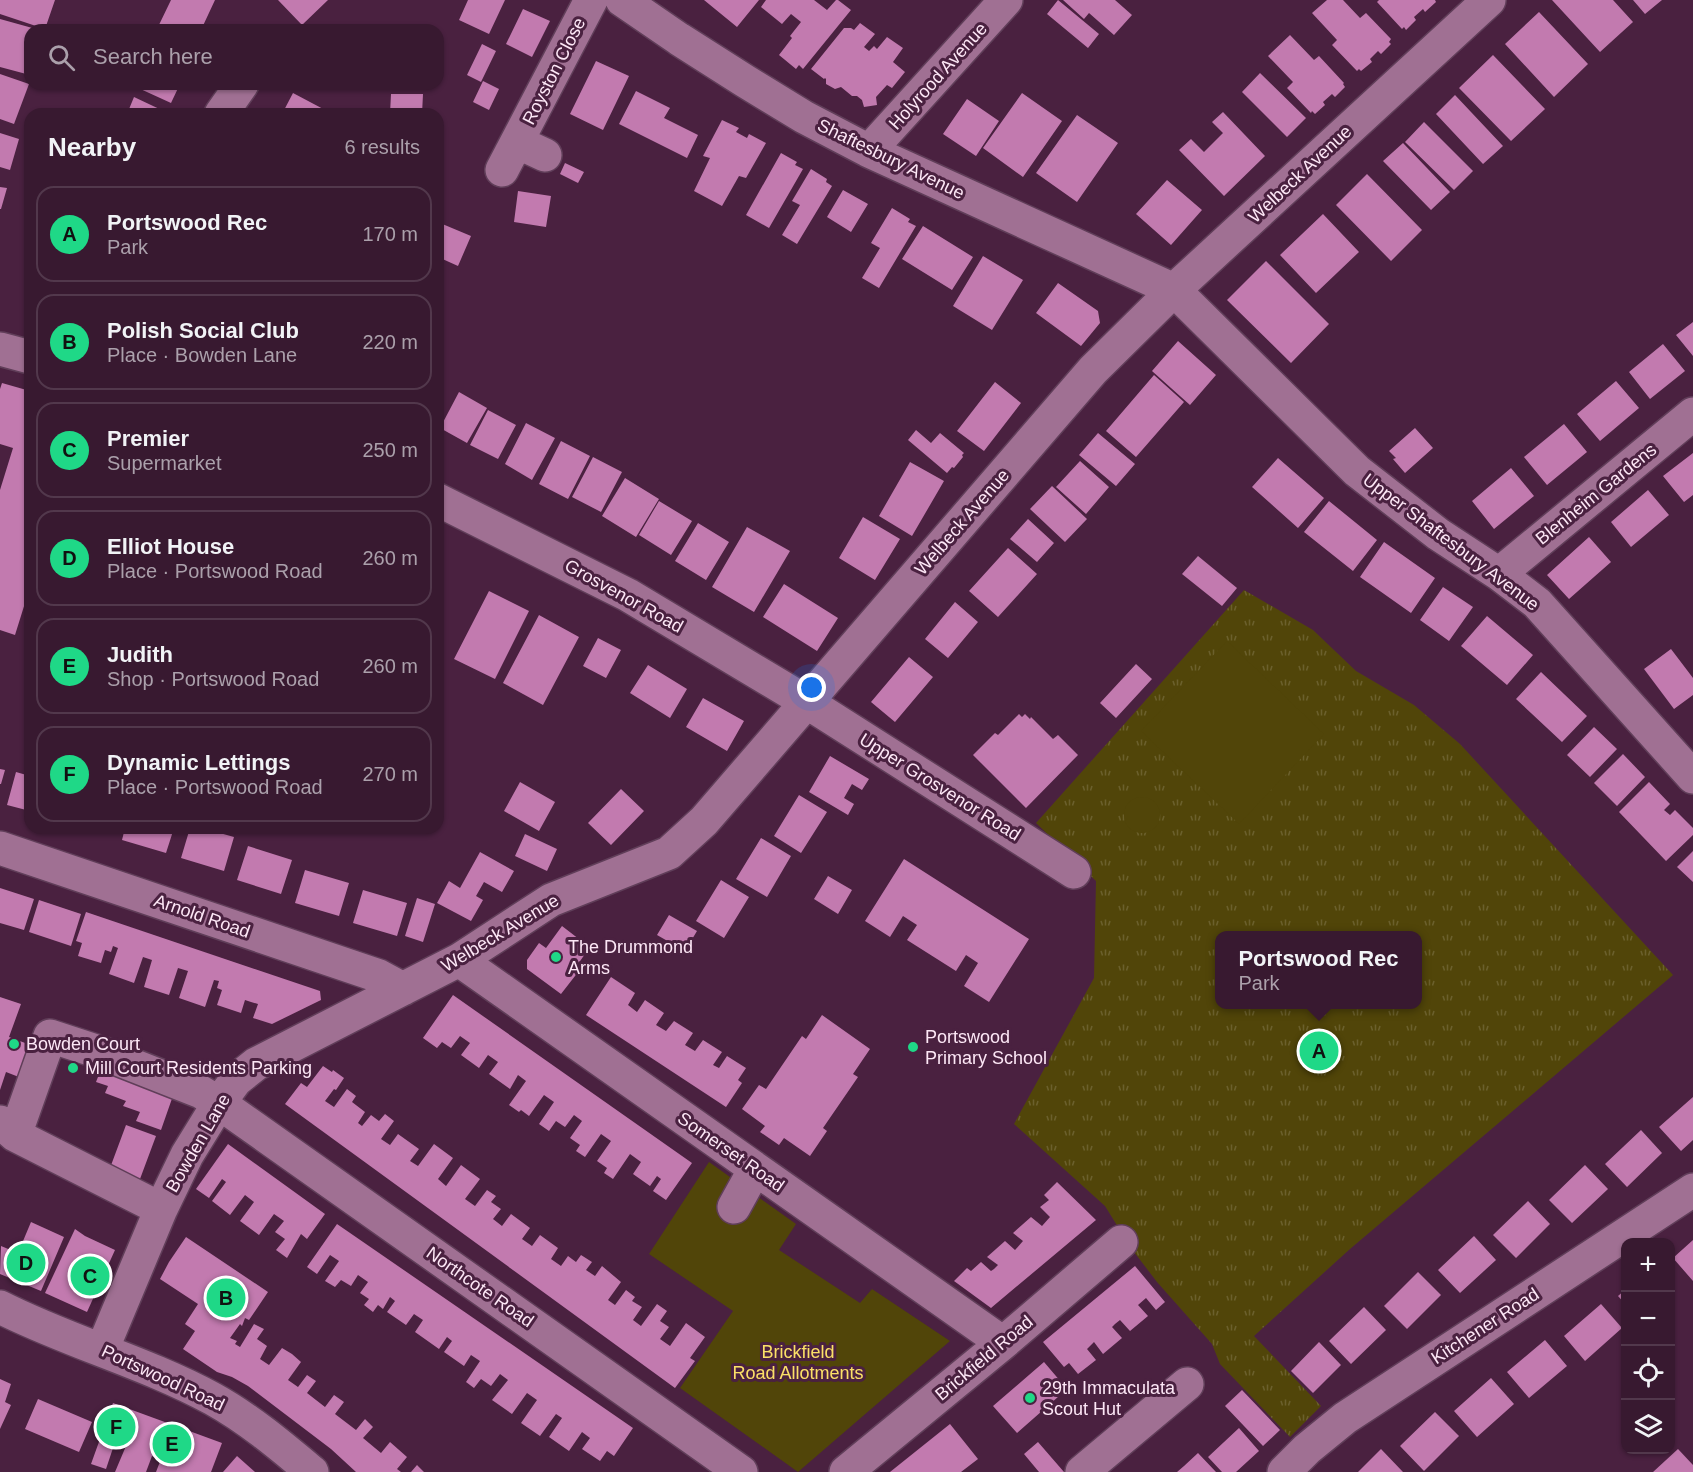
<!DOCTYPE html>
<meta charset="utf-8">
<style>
:root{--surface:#381930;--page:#3f2238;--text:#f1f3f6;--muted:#aba0ab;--line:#52384c;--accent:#1fd887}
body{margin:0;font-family:Arial,sans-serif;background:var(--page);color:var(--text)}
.controls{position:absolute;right:18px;bottom:18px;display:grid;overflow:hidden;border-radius:12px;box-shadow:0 2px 4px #0004}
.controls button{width:54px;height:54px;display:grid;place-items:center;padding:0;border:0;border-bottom:2px solid var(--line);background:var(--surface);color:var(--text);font:30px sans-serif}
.you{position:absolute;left:812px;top:688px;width:21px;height:21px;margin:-15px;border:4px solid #fff;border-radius:50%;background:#1a73e8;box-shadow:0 0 0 9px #1a73e833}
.badge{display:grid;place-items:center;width:39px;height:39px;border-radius:50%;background:var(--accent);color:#111;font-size:20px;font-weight:700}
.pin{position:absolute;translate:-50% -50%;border:3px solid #fff;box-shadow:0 2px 6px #0006}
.popup{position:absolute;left:1215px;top:931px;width:207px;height:78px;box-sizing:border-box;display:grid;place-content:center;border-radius:12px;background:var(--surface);filter:drop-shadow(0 2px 4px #0005);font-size:20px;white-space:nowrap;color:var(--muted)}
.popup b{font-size:22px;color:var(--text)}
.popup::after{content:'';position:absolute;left:50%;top:100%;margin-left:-12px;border:12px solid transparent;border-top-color:var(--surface)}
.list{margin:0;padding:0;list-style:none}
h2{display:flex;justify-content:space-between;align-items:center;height:78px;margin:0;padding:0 24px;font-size:26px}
h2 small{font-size:20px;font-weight:400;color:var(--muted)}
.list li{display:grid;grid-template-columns:39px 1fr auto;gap:18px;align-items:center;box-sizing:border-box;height:96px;margin:0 12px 12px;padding:0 12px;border:2px solid var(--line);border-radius:18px}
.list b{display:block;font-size:22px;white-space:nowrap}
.list p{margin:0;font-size:20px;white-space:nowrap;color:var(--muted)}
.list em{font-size:20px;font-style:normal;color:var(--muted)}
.icon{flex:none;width:33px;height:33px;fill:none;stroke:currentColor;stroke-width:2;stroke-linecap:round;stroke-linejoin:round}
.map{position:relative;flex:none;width:1693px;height:1472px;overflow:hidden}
.search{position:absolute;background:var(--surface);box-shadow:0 2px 4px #0004;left:24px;top:24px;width:420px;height:66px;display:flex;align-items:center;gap:15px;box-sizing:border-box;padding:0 21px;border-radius:18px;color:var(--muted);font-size:22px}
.panel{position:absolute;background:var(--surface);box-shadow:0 2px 4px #0004;left:24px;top:108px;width:420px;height:726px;border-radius:18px}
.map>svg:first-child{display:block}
.park{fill:url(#park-tufts);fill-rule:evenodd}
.garden{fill:#514509}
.building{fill:#c27aaf}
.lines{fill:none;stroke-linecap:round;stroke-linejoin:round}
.minor-casing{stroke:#603e59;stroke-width:36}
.minor{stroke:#a07093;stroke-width:33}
.poi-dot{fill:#1fd887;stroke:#4a2140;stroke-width:2}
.labels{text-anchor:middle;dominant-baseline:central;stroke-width:6;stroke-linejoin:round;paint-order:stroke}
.street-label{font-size:18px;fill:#fde7f6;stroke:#4a2140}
.poi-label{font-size:18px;fill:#fde7f6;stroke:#4a2140;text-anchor:start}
.park-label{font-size:18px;fill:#fbe067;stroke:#4a2140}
</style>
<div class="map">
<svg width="1693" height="1472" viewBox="0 0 1693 1472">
<defs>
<pattern id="park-tufts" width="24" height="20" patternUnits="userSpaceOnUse" patternTransform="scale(1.5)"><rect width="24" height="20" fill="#514509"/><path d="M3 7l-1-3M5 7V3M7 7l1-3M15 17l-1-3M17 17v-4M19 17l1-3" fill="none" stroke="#6b602d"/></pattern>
</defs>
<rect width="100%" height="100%" fill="#4a2140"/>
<path class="park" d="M1244,590L1313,630L1356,671L1414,705L1460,744L1673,975L1350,1249L1254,1336L1321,1406L1290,1437L1220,1364L1212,1344L1157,1282L1131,1248L1105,1206L1014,1124L1094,978L1096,881L1036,823ZM1220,936H1418V1004H1220Z"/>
<path class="garden" d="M1227,641L1324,734L1239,824L1141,731Z
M1124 815a18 18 0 1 1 36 0a18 18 0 1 1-36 0Z
M709,1162L796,1224L779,1250L860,1303L872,1289L950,1341L798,1472L680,1388L733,1311L649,1254Z"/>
<path class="building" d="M0,0H55L45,29L0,14Z
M171,0H215L201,30H159L157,29Z
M278,0H328L302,25Z
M468,0H505L489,34L459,20Z
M704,0H759L737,27Z
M766,0H814L827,10L836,0H838L851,10L803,69L799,65L796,69L779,55L792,38L790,36L801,22L791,14L782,24L761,7Z
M1058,0L1099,34L1088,48L1047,14Z
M1063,0H1115L1132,15L1114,35L1089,13L1084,19Z
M1327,0H1343L1360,18L1366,13L1391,39L1389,42L1391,44L1381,54L1378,51L1370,59L1372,62L1361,71L1359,69L1357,71L1332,45L1337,40L1312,13Z
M1379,0H1435L1436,2L1425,12L1423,9L1414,17L1416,20L1406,30L1404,27L1402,29L1377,2Z
M1552,0H1613L1633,22L1600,52Z
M1633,0H1662L1645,14Z
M523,9L550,21L532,57L506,44Z
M1539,12L1588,64L1554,97L1505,44Z
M0,19L36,29L30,30V75L0,67Z
M860,23L875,34L864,47L869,51L874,46L877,49L887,37L903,48L893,62L905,72L892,88L887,85L876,97L877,105L864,107L862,100L857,96H852L841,87L835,89L826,84V79L825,78L824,79L811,69L844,28H851L854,30Z
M1290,35L1314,60L1319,56L1344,83L1343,84L1345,87L1335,97L1332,94L1323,102L1325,105L1315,114L1312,111L1311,113L1287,88L1293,82L1268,56Z
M482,44L496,51L481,82L467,75Z
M1493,55L1545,109L1511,141L1459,88Z
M596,61L629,76L603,130L570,114Z
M1260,73L1306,118L1287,137L1242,92Z
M0,74L29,84L14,124L0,119Z
M483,81L499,89L489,110L473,102Z
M138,84H180L171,103L136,87Z
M636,91L670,108L664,118L698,135L687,158L619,124Z
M293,93L327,111L325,114H282Z
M1022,93L1062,121L1023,177L983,148Z
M391,94H423L422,114H390Z
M1455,95L1503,146L1483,164L1436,114Z
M134,97L170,114H127Z
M967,99L999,121L976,156L943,134Z
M1223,112L1265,156L1224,196L1179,150L1191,139L1204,152L1223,133L1212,122Z
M1077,115L1118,143L1077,202L1036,173Z
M722,120L739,128L736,132L747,138L749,134L766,143L746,178L739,176L722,206L694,191L710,158L703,156Z
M1424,122L1473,171L1454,190L1405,142Z
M0,133L19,139L10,170L0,167Z
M1403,143L1450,192L1431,210L1383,161Z
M781,153L797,162L795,165L803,169L769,228L746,215Z
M565,163L584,172L578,183L560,174Z
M811,169L827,179L826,182L832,186L797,244L782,235L800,205L792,201Z
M1367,174L1422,230L1391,261L1336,205Z
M1167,180L1202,210L1171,245L1136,214Z
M0,187L7,188L1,209H0Z
M843,190L868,204L851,232L827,217Z
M518,191L551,196L546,227L514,222Z
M892,208L910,219L908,222L916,226L879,288L862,278L880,248L871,243Z
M1323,214L1359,252L1316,293L1280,255Z
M440,223L471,236L458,266L438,257V227Z
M923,226L973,257L952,290L902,259Z
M983,256L1023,280L992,330L953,306Z
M1266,261L1329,324L1291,363L1227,300Z
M1058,283L1098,311L1100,323L1081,346L1036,313Z
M1693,322V356L1676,335Z
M1178,341L1216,375L1190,405L1152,371Z
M1663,344L1685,371L1650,399L1629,372Z
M1154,375L1184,402L1136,457L1106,431Z
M1616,381L1639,408L1600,441L1577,414Z
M995,382L1021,403L984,451L957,431Z
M2,383L30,391V587L15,635L0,630V490L13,448L0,444V389Z
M459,392L487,408L467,443L440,428Z
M488,410L516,425L498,459L470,445Z
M526,423L555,438L532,480L505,464Z
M1564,424L1587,452L1547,485L1524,457Z
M1415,428L1433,448L1405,473L1393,459L1396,458L1389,451Z
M916,430L931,443L940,433L964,453L962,455L963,457L954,468L952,467L947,473L908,440Z
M1098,433L1135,464L1116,486L1079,455Z
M561,441L590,456L568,499L539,484Z
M1693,453V495L1684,502L1663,476Z
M593,457L622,472L601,512L572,497Z
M1278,458L1324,498L1298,528L1252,487Z
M1080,461L1109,487L1086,514L1056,487Z
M910,462L944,481L912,536L879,516Z
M1511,468L1534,496L1494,529L1472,501Z
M625,478L659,499L636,537L602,516Z
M1052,486L1087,519L1065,542L1030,509Z
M1648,490L1669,515L1631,547L1611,522Z
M659,501L692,521L671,555L639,535Z
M1329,501L1377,540L1353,571L1304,532Z
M863,517L900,539L875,580L839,558Z
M1028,519L1054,543L1037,562L1010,539Z
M698,523L729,542L706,580L675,561Z
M747,527L790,551L754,612L712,587Z
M1589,537L1611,562L1569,599L1547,575Z
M1384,542L1435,578L1411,613L1360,577Z
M1008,548L1037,574L998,617L969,591Z
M1198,556L1237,588L1222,606L1182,574Z
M438,564L444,567L438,581Z
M784,584L838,618L817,651L763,617Z
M1443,587L1473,607L1449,641L1420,620Z
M489,591L529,611L495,679L454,659Z
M955,602L978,622L948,658L925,639Z
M539,615L579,637L543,705L503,683Z
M1487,616L1533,655L1507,685L1461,646Z
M598,638L621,650L606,678L583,666Z
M1671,649L1693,678V695L1674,709L1644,669Z
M909,657L933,677L895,722L871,702Z
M1136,664L1152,679L1116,718L1100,703Z
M648,665L687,689L670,718L630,693Z
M1541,672L1587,716L1562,742L1516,699Z
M703,698L744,721L727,751L686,727Z
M1019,714L1022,717L1025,714L1030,719L1031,717L1053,739L1058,735L1078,755L1026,808L973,755L995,733L998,735Z
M1594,727L1617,749L1590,777L1567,755Z
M1623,754L1645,777L1617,806L1594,783Z
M830,756L869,779L862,790L852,784L844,798L854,804L848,815L809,792Z
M0,769L5,770L1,784H0Z
M16,772L30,776V811L7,805Z
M520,782L555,802L539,831L504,811Z
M1649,782L1670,804L1664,810L1670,815L1675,810L1693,828V835L1666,861L1619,812Z
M621,789L644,811L611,845L588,823Z
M799,795L827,812L801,853L774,836Z
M89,828H110L108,834Z
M125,828H174L166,853L122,840Z
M190,828H202L234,837L224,871L181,858Z
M525,834L557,849L547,871L515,856Z
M761,838L791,856L767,897L736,879Z
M248,846L292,860L281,894L237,880Z
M1693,851V882L1677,867Z
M480,852L514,871L502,892L484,882L476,896L483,900L471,921L437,903L449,881L460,888Z
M904,859L1029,939L989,1002L964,986L978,963L966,955L956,971L907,940L917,925L903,916L890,937L865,921Z
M305,870L349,883L339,916L295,903Z
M828,876L852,890L838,914L814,899Z
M721,880L749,897L724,938L696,921Z
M0,888L34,899L24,930L0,923Z
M363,890L407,903L397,936L353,923Z
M417,898L435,904L423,942L405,936Z
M39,900L81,914L71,946L29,932Z
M86,912L320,991L321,1000L272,1024L253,1018L258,1004L251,1002L245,1000L241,1013L217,1005L222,990L217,988L219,981L214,980L205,1007L179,998L188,971L178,968L169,995L144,987L152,960L143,957L134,983L109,974L118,948L113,946L111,952L105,950L101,963L78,956L82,943L76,941Z
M669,915L697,931L685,951L657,935Z
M562,926L588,946L583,952L585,954L578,964L582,967L561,994L527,969V960L539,943L546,948Z
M611,977L635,993L628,1005L637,1012L645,1000L664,1013L656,1025L666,1031L674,1021L693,1033L685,1045L695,1051L703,1040L722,1052L713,1065L719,1068L727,1056L746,1068L738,1080L742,1083L726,1107L586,1015Z
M453,995L692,1163L666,1200L653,1191L661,1179L657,1176L650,1186L633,1174L641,1162L630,1154L613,1179L604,1173L607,1168L597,1161L611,1141L601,1134L585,1157L576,1151L580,1145L570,1138L582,1121L574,1115L565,1127L556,1121L549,1131L539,1124L554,1102L544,1095L529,1116L521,1110L519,1112L509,1105L526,1081L518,1075L510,1089L489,1074L498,1062L488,1055L479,1068L461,1055L470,1043L460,1036L451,1048L442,1042L437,1048L423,1038Z
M0,997L21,1004L9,1037L36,1047L24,1079L6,1072L0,1090Z
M822,1015L870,1049L853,1074L858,1077L823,1128L827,1131L810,1156L784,1138L779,1145L760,1132L765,1126L742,1109L759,1085L766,1089L802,1036L806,1039Z
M103,1064L175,1090L161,1130L136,1121L140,1112L123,1106L126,1101L105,1093L108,1086L96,1082Z
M323,1066L332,1072L333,1070L344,1078L336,1090L334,1089L325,1101L334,1107L347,1089L356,1096L352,1102L365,1112L358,1123L362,1126L371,1115L379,1121L385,1114L394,1121L381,1139L390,1145L398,1134L419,1149L410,1161L418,1166L434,1144L453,1158L438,1179L446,1186L461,1165L480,1179L465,1199L475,1206L487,1190L496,1196L491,1202L501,1209L493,1219L502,1226L511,1214L530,1228L522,1239L532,1246L540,1235L558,1248L551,1259L561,1266L568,1256L576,1262L581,1255L592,1262L586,1270L595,1276L602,1266L621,1282L608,1300L615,1305L626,1290L635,1297L632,1301L642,1307L633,1320L641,1326L657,1304L667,1311L660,1321L669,1327L660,1339L670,1346L686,1323L705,1337L690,1358L695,1361L675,1388L285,1104L301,1083L307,1087Z
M1693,1097V1140L1681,1151L1659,1127Z
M126,1125L156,1136L140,1179L110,1168Z
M1641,1130L1662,1153L1627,1187L1605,1164Z
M228,1144L325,1214L307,1239L301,1234L287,1258L276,1250L285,1239L275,1232L284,1221L274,1214L259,1235L240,1221L254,1202L245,1195L230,1215L212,1201L226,1182L222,1179L209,1198L196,1189Z
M1585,1165L1608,1189L1572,1223L1549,1200Z
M1057,1182L1096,1220L991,1308L954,1281L967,1268L971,1271L981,1262L991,1271L994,1269L998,1265L987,1257L1005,1241L1015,1250L1023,1241L1013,1233L1031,1217L1042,1226L1050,1217L1040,1207L1049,1200L1044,1195Z
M1528,1201L1550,1224L1516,1258L1493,1235Z
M31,1222L64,1237L41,1291L0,1274L1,1246L18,1253Z
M337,1224L633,1428L614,1456L607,1451L600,1461L582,1449L590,1438L582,1432L569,1451L549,1437L562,1418L556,1414L540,1436L521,1423L537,1400L527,1393L512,1414L492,1400L508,1380L500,1374L491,1386L481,1379L474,1388L466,1382L480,1361L471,1355L464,1366L444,1352L452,1341L447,1337L439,1349L415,1332L423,1320L414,1314L406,1325L387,1312L395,1301L390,1297L383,1309L378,1305L373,1312L364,1305L369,1299L360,1293L368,1282L358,1275L351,1286L341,1280L335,1287L325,1281L339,1261L330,1255L317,1274L307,1267Z
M75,1229L85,1236L115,1250L87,1312L45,1293Z
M1474,1236L1496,1260L1460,1293L1438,1270Z
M186,1237L268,1292L249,1320L245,1318L242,1326L240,1324L230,1338L237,1341L235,1344L240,1347L254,1324L264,1329L257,1339L267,1346L260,1359L269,1365L282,1348L292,1354L301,1362L288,1380L298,1387L307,1375L316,1381L307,1393L325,1407L334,1395L344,1402L335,1414L356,1430L365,1419L373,1427L363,1438L381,1453L390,1442L407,1457L397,1469L401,1472H356L331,1449L248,1386L232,1377L217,1372L183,1349L195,1331L185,1324L198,1304L160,1279L169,1262Z
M1693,1240V1281L1673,1258Z
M1135,1266L1165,1302L1156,1310L1146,1298L1138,1305L1148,1316L1130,1331L1120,1320L1115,1324L1112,1327L1122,1338L1103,1354L1094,1342L1087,1349L1096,1360L1078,1374L1069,1363L1064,1367L1043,1342Z
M1418,1272L1441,1295L1407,1329L1384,1306Z
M1626,1289V1305L1618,1296Z
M1601,1304L1622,1328L1585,1361L1564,1336Z
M1364,1307L1386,1330L1351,1364L1329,1341Z
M1545,1340L1567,1366L1529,1398L1507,1372Z
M1319,1342L1341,1365L1313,1393L1291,1371Z
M1044,1362L1067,1389L1017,1433L993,1406Z
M1491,1378L1514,1404L1477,1437L1454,1411Z
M0,1379L11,1384L5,1402L11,1405L0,1429Z
M1242,1390L1280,1430L1263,1446L1225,1406Z
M38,1399L92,1422L79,1452L25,1429Z
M113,1403L222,1443L211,1472H156L161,1459L152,1456L146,1472H115L126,1446L115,1442L106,1469L91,1464Z
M1435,1412L1459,1436L1424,1471L1400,1446Z
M950,1424L978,1459L961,1472H890Z
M1239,1428L1259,1451L1236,1472H1222L1208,1457Z
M1038,1442L1064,1472H1039L1024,1454Z
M1381,1449L1403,1472H1358Z
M1678,1449L1693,1465V1472H1653Z
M1198,1453L1216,1472H1177L1184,1466Z
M237,1456L255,1472H223Z
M417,1465L424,1472H411Z"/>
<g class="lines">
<defs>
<path id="minor" d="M622,0L679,39L745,81L804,117L869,151L1174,290L1357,471L1438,534L1499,574L1537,603L1693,777
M221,114L242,84
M517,142L545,155
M869,151L1006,0
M502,170L591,0
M0,349L30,357
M438,500L628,595L805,701L1074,872
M1499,574L1693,414
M0,848L379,976L403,989
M459,960L1003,1343
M0,1122L15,1135L161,1209
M15,1135L50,1036L102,1053L201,1092L219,1103L741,1472
M734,1207L755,1169
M0,1307C69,1342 145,1362 213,1399C249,1419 281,1446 312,1472
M102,1350L161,1209L187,1155L219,1103L236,1080L256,1064L459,960L551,900L669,853L704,821L1093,370L1174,290L1489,0
M846,1472L1003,1343L1121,1242
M1082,1472L1187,1384
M1284,1472L1307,1449L1345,1418L1693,1190"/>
</defs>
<use href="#minor" class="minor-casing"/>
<use href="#minor" class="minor"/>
</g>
<g class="poi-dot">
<circle cx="556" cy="957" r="6"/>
<circle cx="14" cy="1044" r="6"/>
<circle cx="913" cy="1047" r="6"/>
<circle cx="73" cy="1068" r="6"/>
<circle cx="1030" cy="1398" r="6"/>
</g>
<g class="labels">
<g class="street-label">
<text transform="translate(554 71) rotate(-63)">Royston Close</text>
<text transform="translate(938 76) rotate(-48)">Holyrood Avenue</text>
<text transform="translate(891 159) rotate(26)">Shaftesbury Avenue</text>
<text transform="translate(1300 174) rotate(-43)">Welbeck Avenue</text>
<text transform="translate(1596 494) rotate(-39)">Blenheim Gardens</text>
<text transform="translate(962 522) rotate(-49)">Welbeck Avenue</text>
<text transform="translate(1451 542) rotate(37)">Upper Shaftesbury Avenue</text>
<text transform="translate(624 596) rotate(29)">Grosvenor Road</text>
<text transform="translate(940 787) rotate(32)">Upper Grosvenor Road</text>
<text transform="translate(202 916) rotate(19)">Arnold Road</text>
<text transform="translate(500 933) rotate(-31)">Welbeck Avenue</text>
<text transform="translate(198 1143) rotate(-60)">Bowden Lane</text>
<text transform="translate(731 1152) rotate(35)">Somerset Road</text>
<text transform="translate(480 1287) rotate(35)">Northcote Road</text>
<text transform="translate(1485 1326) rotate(-33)">Kitchener Road</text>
<text transform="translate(984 1358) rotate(-40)">Brickfield Road</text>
<text transform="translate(163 1378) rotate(25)">Portswood Road</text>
</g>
<g class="poi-label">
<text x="568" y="947">The Drummond<tspan x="568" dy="21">Arms</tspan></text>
<text x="925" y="1037">Portswood<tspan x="925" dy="21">Primary School</tspan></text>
<text x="26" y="1044">Bowden Court</text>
<text x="85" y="1068">Mill Court Residents Parking</text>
<text x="1042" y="1388">29th Immaculata<tspan x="1042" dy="21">Scout Hut</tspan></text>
</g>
<g class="park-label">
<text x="798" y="1352">Brickfield<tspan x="798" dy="21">Road Allotments</tspan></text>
</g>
</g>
</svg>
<div class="controls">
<button>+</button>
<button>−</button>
<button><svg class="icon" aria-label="locate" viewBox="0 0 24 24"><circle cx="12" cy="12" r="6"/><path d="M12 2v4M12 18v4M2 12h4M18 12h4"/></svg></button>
<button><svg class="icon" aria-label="layers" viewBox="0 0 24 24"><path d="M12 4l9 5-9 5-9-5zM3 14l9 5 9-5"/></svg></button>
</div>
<div class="you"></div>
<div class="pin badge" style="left:1319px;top:1051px">A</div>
<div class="popup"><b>Portswood Rec</b>Park</div>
<div class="pin badge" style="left:226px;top:1298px">B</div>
<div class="pin badge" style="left:90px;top:1276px">C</div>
<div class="pin badge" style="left:26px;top:1263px">D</div>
<div class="pin badge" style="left:172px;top:1444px">E</div>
<div class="pin badge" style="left:116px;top:1427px">F</div>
<div class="search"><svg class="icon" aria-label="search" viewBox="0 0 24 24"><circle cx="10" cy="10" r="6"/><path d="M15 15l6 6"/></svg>Search here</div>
<section class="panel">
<h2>Nearby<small>6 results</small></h2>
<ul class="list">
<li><span class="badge">A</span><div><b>Portswood Rec</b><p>Park</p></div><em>170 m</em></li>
<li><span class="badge">B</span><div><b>Polish Social Club</b><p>Place · Bowden Lane</p></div><em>220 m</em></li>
<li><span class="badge">C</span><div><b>Premier</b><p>Supermarket</p></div><em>250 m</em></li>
<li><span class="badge">D</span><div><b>Elliot House</b><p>Place · Portswood Road</p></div><em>260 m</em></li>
<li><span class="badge">E</span><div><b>Judith</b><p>Shop · Portswood Road</p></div><em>260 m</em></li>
<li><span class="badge">F</span><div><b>Dynamic Lettings</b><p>Place · Portswood Road</p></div><em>270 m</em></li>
</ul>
</section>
</div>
